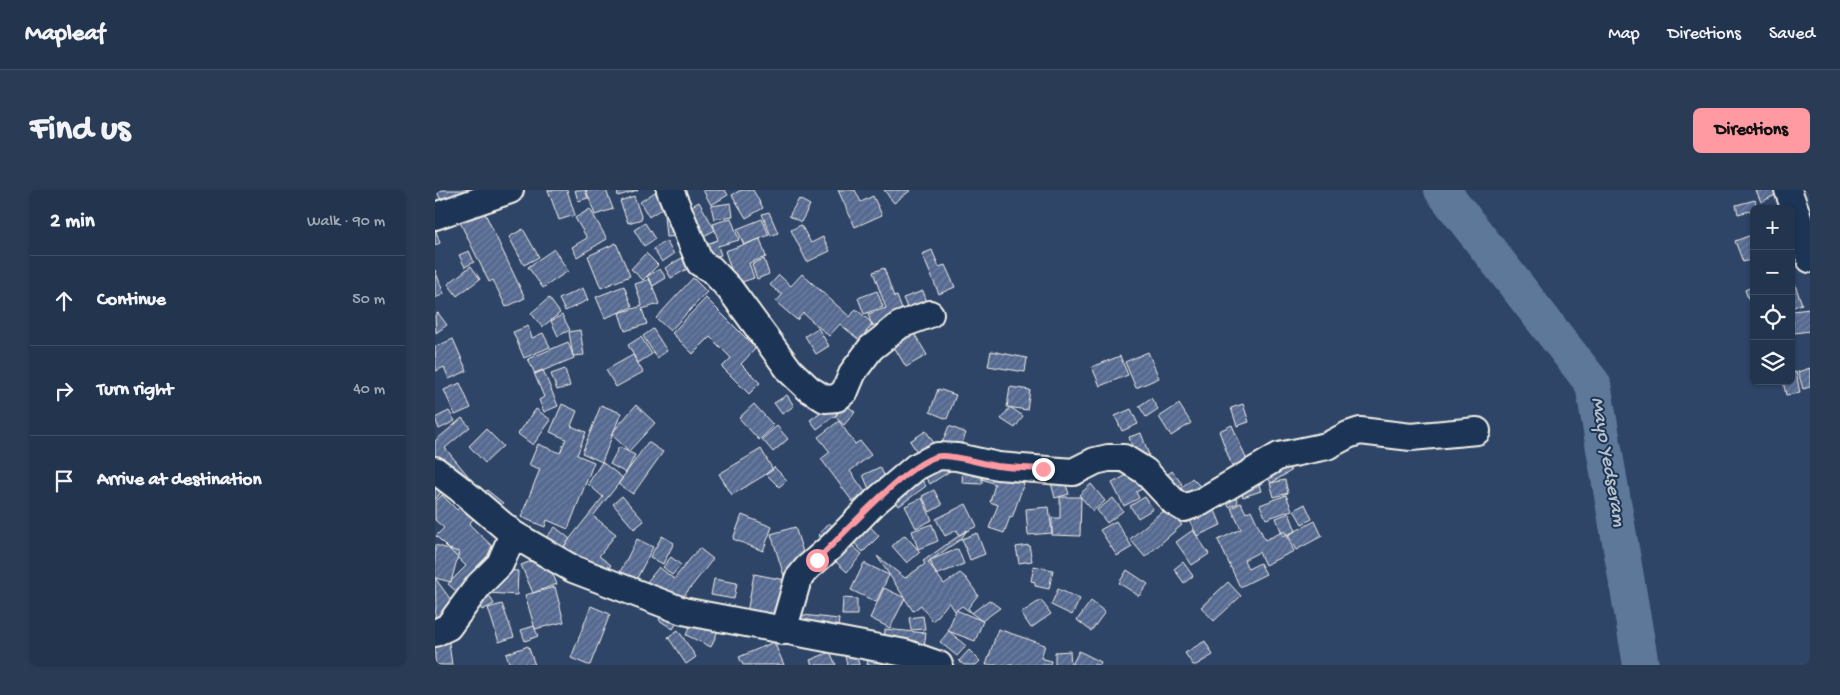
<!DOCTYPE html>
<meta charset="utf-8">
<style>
:root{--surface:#22344e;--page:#2a3c55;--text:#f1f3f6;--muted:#a2aab6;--line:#3f4f66;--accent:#ff9aa2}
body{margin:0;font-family:"Gochi Hand",sans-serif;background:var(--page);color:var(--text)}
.controls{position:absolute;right:15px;top:15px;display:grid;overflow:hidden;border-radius:8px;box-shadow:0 1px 4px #0004}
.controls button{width:45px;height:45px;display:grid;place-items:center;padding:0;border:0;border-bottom:1px solid var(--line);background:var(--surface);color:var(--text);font:25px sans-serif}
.stop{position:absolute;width:15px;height:15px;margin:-11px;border:4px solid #ff9aa2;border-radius:50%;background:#fff}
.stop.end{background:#ff9aa2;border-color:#fff;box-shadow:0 1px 5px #0008}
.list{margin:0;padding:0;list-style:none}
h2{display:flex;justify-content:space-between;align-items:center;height:65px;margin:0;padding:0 20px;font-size:21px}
h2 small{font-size:16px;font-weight:400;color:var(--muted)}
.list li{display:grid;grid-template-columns:32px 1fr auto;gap:15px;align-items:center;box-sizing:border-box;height:90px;padding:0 20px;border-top:1px solid var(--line)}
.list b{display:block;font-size:19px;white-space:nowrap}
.list em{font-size:16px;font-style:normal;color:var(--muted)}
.icon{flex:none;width:28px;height:28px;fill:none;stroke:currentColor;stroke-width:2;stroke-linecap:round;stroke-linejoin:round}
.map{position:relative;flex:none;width:1375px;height:475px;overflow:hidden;border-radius:8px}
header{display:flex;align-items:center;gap:30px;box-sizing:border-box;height:70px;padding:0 25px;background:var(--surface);border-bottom:1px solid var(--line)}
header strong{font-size:24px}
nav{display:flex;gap:28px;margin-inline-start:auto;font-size:18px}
.intro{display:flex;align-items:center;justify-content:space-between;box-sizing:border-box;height:120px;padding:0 30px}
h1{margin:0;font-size:35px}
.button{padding:12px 22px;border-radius:8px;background:var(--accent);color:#111;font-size:18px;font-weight:700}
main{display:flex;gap:30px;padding:0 30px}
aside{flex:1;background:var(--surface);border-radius:8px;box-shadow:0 1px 4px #0004}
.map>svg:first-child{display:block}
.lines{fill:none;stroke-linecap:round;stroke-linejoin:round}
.river{stroke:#5d7898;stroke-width:36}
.building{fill:url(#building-hatch);stroke:#f4f1e8}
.minor-casing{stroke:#f4f1e8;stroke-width:30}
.minor{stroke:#1d3557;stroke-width:26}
.route{stroke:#ff9aa2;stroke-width:6}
.labels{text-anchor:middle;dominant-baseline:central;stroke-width:4;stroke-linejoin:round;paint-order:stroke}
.water-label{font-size:20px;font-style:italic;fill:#b8c1c8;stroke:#1d3557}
</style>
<header>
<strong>Mapleaf</strong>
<nav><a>Map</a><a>Directions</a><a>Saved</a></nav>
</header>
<div class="intro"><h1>Find us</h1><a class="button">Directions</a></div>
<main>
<aside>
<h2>2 min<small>Walk · 90 m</small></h2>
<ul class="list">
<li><svg class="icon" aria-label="ahead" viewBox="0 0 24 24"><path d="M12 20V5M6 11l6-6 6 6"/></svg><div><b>Continue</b></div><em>50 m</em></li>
<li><svg class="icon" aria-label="right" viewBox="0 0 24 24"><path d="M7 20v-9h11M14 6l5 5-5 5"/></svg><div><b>Turn right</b></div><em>40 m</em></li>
<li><svg class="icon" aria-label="arrive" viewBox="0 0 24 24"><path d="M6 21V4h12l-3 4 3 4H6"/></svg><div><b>Arrive at destination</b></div></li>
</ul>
</aside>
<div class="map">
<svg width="1375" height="475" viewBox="0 0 1375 475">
<defs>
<pattern id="building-hatch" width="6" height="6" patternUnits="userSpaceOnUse" patternTransform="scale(1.25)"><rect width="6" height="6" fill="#566a91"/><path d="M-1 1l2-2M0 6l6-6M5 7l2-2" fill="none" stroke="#6f80a0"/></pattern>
</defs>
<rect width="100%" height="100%" fill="#2e4568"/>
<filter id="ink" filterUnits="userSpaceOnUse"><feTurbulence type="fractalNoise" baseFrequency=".02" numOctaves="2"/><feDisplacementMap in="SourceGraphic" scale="10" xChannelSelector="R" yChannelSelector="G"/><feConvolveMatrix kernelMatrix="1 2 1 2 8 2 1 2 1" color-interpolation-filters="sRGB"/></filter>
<g filter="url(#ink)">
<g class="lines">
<path class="river" d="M1007,0L1158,194L1206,475"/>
</g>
<path class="building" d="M1,0H36L7,12Z
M113,0H132L140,25L124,30Z
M140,0H150L153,8L143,11Z
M151,0H171L178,19L160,25Z
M182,0H203L183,6Z
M223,0L232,15L214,27L205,12Z
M268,0H290L293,5L276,15Z
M306,0H318L328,18L311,28L297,5Z
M403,0H420L426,12L438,6L447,25L420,37Z
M449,0H476L459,13Z
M1321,0H1346L1347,2L1326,12Z
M199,6L207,29L193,33L185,11Z
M364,9L375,15L366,32L354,26Z
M1320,10L1322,19L1303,24L1301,15Z
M264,12L280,40L260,51L244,23Z
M296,13L298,26L279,29L276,16Z
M47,17L90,108L71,117L58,90L54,92L23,28Z
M155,19L172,49L142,67L137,57L152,48L140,28Z
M334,22L343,43L336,46L327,24Z
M245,24L246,46L231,47L229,25Z
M296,28L304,50L283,56L286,65L272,69L268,55L283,50L278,34Z
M327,29L334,45L309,55L302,39Z
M210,33L220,49L209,56L199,40Z
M366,35L376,53L388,47L395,61L372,72L356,40Z
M0,38L5,53L0,55Z
M88,39L104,67L89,75L74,47Z
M1319,44V69L1308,72L1300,51Z
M325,49L331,67L314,73L319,88L301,94L290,61Z
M231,51L239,64L227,72L218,59Z
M181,53L195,86L166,98L153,66Z
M119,59L133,81L108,98L93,77Z
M497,60L504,77L510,75L520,97L504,104L487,64Z
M34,61L39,72L30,77L24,65Z
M211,63L223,75L208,90L196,79Z
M255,63L261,74L236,88L230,78Z
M329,69L334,84L322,89L317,74Z
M36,76L45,89L22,106L13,94Z
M449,78L459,107L462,106L469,125L437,136L433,124L451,118L438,82Z
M225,79L231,88L218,96L212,86Z
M0,80L9,104L0,108Z
M367,84L415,127L421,119L438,134L424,150L405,134L394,146L368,123L362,130L341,112L347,105L335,95L344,85L356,96Z
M1356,84L1367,114L1356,118Z
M258,88L272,102L235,141L221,128Z
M215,89L224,114L207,119L212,134L190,141L184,123L207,116L200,94Z
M189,96L197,117L170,128L161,107Z
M1319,96V125L1310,100Z
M148,98L153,110L130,121L124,109Z
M442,101L448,117L429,124L423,108Z
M488,101L492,112L473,120L468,108Z
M114,108L125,123L107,137L96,123Z
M271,108L321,158L306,174L325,193L314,204L287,177L296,168L275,147L258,164L237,143Z
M1375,119V141L1359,143L1357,121Z
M3,123L12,135L1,143L0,125Z
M127,125L135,140L123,146L116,131Z
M473,133L492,165L471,177L452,145Z
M93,136L97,148L108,143L115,157L89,168L78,142Z
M383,138L394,156L381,164L370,146Z
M218,139L232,161L222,168L208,146Z
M145,140L149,165L138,166L134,142Z
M206,147L217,164L203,173L193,155Z
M18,149L32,181L14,189L9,177L1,181L0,157Z
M133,152L139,168L100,184L93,169Z
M556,161L592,168L590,182L553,176Z
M713,162L724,188L701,198L690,172Z
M198,165L208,182L181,197L171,180Z
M685,166L693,185L665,196L657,177Z
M1375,178V197L1368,199L1363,182Z
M130,179L135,196L122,200L116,184Z
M108,180L123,216L109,222L104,210L109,207L99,183Z
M1361,182L1365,203L1351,205L1348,191H1356V183Z
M25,193L36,218L20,225L9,200Z
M575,197L595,200L592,220L572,217Z
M503,199L521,205L512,229L495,222Z
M352,205L359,216L347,224L339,213Z
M716,208L723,219L711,227L704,216Z
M127,214L142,221L136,236L151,242L142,265L159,272L133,339L112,330L110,337L86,327L105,279L94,275L103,254L125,263L131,249L115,242Z
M319,214L339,236L324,250L304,228Z
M410,214L420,222L409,235L400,227Z
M744,214L756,233L736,246L724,227Z
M808,214L814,232L802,236L796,218Z
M166,215L186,223L167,272L147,263Z
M201,215L220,233L194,261L176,244Z
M395,215L402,224L382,239L375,230Z
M575,217L588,226L580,238L566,229Z
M101,219L116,230L98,255L83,244Z
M696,219L703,234L687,241L680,226Z
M14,221L20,231L4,239L0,228Z
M27,228L35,237L10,258L35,288L25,297L0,268V251Z
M404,231L420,254L425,251L436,265L415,281L430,302L418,312L386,269L395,262L383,247Z
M797,235L813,273L798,279L784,241Z
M342,236L353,249L338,262L327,249Z
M514,236L531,243L523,263L506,255Z
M51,239L68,256L50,273L34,256Z
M491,241L502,258L486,268L475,251Z
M706,243L714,265L701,269L694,247Z
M213,252L228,262L198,304L183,294Z
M184,257L200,265L191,283L175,274Z
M326,259L338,280L297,305L284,284Z
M844,263L856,281L836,293L825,275Z
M167,272L188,288L158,326L181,344L164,366L176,375L168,386L129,356L168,307L153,294Z
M528,272L547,273V294L527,293Z
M523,276L495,294L486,281Z
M339,277L352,290L344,297L331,284Z
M445,277L452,291L434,299L428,285Z
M552,277L590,290L577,328L575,327L569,343L554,338L563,315L555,312L560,294L547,289Z
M819,279L826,301L808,307L801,285Z
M708,280L715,295L701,302L704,308L689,316L677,293L692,285L694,288Z
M737,281L747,294L738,301L728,288Z
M482,283L491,296L464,316L455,303Z
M757,288L768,299L752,314L741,303Z
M629,289L634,304L620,308L616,293Z
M850,290L853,303L839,307L835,293Z
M656,294L670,311L658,321L644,305Z
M0,296L7,301L0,310Z
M52,300L68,313L59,323L44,309Z
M499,300L507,315L495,322L487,306Z
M798,301L803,313L794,317L788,305Z
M7,305L22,320L27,315L40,327L34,334L62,361L22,402L13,394L31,376L1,346L9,338L0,330V312Z
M851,305L857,320L831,329L825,315Z
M187,306L209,331L199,339L178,314Z
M625,307H646L645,346L617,345V328H625Z
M710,307L718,319L703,328L695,316Z
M487,308L497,330L481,338L470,316Z
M678,308L688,321L672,333L662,320Z
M777,313L786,335L762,346L752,324Z
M806,313L811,323L816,320L830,350L850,341L859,361L830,375L824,362L809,370L813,379L825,373L831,384L805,397L783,350L806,339L796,318Z
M531,314L542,336L524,345L522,340L510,346L501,329Z
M870,314L877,329L867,334L859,320Z
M614,317L617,343L593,345L591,319Z
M732,317L747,335L710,367L695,349Z
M854,323L861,341L848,346L841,328Z
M307,325L337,337L328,361L298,349Z
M425,326L444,346L428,362L409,342Z
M681,331L697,357L682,366L665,340Z
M880,331L887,346L861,360L853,345Z
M394,333L402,340L391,352L383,345Z
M497,334L503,351L483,359L477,341Z
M120,337L135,349L124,362L109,350Z
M360,337L373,378L349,386L336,344Z
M532,340L526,349L493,372L509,394L525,383L531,388L543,405L533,418L537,423L554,410L565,418L547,431L527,416L520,421L514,412L503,426L497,431L486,415L478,421L442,366L470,388L490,374L488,371Z
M758,340L774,364L757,375L741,352Z
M542,343L550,364L535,370L527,349Z
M405,345L427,364L412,382L390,362Z
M470,345L485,362L472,373L457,356Z
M227,346L239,353L228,374L215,367Z
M202,349L218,357L199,394L183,386Z
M0,355L24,362L16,392L0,388Z
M594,355L597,371L584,373L581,357Z
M264,358L278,369L241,416L212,392L224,377L239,389Z
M523,359L529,374L501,385L495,370Z
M110,366L122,394L98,403L86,375Z
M236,367L246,375L237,385L228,377Z
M748,372L758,386L749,393L739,379Z
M429,373L454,385L441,412L416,400Z
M599,376L618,380L614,399L600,396V392L596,391Z
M55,379L83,381L82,405L54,403Z
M692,380L713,394L704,406L684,393Z
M319,384L355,391L347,435L311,428Z
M0,388L21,417L3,431L0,427L1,415Z
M279,389L302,393L299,409L276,405Z
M793,392L806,406L779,431L766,417Z
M120,397L129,432L100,439L90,405Z
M449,398L470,408L455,438L435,428Z
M623,399L645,409L637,425L616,415Z
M52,401L59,414L47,420L40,407Z
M408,408L422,409V425H407Z
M606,410L616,424L596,438L586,423Z
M656,411L670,422L656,441L642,430Z
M67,414L79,447L64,452L53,418Z
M156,416L175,424L155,475H153L136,468Z
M231,418L246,427L238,439L224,430Z
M521,420L548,431L540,451L513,441Z
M359,424L404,429L402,445L358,440Z
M488,426L490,439L476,440L474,428Z
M258,429L283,441L276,457L251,445Z
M99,436L103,446L90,451L86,440Z
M12,439L17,475H0V440Z
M450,439L491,443L489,458L449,454Z
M563,439L610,455L606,468L616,471L615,475H551Z
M243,440L261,467L251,474L233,447Z
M514,441L531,456L522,466L505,452Z
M770,451L778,465L761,475H758L750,463Z
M339,452L349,475H308L304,467Z
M93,456L100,475H75L71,464Z
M534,460L545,471L541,475H529L524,471Z
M635,461L636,475H620V462Z
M644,461L666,472L665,475H637Z
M395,462L401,475H377L375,470Z
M421,463L424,475H412L410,466Z
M434,465L468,475H432Z"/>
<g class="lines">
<defs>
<path id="minor" d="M235,0L265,73L276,79L294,98L355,181L374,199L390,209L402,208L410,201L418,182L436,158L465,135L495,124
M1353,0L1362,25L1375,69
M0,26L75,0
M0,280L25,299L78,344L138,379L248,421L470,463L504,475
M348,441L363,389L372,378L397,356L440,312L481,277L503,266L522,267L563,276L638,282L660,271L673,268H689L710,281L739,312L749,318L766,312L844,266L892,256L913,245L925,241L976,247L1042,241
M0,443L13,437L44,395L65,374L78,344"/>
</defs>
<use href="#minor" class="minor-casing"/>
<use href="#minor" class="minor"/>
</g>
</g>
<g class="lines" filter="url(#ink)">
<path class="route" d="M382,370C404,349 478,266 506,266C525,266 543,273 562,276C577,278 593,278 608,279"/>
</g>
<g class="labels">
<g class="water-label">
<text transform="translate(1172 272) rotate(80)">Mayo Yedseram</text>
</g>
</g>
</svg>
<div class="controls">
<button>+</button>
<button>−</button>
<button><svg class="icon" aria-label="locate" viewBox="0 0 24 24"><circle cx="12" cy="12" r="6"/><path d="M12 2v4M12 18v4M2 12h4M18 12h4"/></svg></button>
<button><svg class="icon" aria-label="layers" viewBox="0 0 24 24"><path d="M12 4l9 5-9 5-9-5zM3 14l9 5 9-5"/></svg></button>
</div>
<div class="stop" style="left:382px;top:370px"></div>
<div class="stop end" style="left:608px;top:279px"></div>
</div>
</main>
